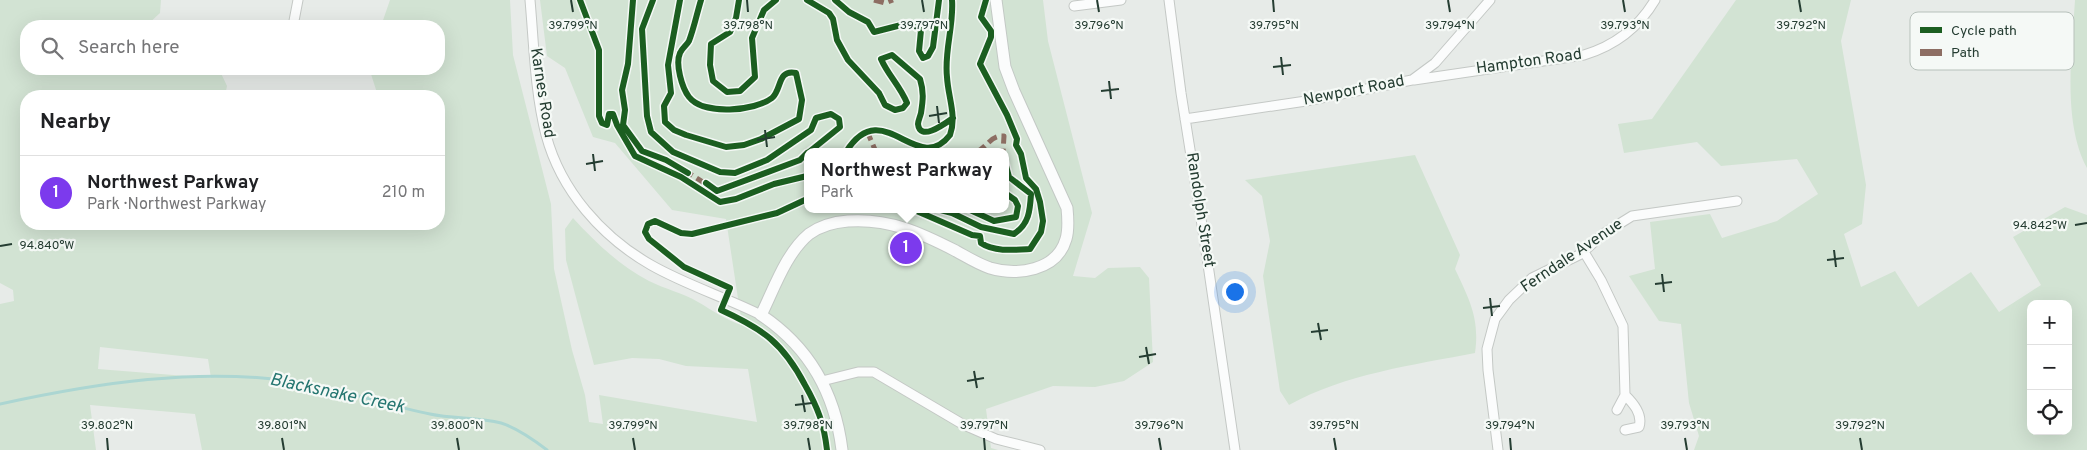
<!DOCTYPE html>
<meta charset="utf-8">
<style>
:root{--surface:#fff;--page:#f6f6f6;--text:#202124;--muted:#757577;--line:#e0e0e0;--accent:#7c3aed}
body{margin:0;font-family:Overpass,sans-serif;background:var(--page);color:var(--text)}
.controls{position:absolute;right:15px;bottom:15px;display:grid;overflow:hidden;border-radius:10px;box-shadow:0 5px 20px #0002}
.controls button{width:45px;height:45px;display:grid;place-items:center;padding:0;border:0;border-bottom:1px solid var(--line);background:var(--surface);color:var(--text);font:25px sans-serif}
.you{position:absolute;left:1234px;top:291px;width:18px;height:18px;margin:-12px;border:4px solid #fff;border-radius:50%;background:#1a73e8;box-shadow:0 0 0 8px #1a73e833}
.badge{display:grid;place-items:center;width:32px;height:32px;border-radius:50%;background:var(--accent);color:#fff;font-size:16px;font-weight:700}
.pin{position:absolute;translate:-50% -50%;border:2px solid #fff;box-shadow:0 1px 5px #0006}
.popup{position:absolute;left:804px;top:148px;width:205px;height:65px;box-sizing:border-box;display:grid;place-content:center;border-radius:10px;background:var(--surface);filter:drop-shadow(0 1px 4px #0005);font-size:16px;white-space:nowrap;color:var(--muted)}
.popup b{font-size:19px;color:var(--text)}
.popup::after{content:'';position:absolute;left:50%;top:100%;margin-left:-10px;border:10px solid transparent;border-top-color:var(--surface)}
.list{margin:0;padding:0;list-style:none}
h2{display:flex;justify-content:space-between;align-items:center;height:65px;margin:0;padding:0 20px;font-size:21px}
h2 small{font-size:16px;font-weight:400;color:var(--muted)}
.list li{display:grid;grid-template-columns:32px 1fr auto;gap:15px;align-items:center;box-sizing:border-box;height:75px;padding:0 20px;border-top:1px solid var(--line)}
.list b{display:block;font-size:19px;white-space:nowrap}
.list p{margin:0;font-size:16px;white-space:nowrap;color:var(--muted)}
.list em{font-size:16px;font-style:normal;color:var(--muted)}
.icon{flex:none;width:28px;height:28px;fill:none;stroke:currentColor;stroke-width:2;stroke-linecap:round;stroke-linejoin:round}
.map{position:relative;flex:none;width:2087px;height:450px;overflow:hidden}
.search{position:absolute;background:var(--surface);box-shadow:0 5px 20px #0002;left:20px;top:20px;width:425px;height:55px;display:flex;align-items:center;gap:12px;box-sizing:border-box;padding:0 18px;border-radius:20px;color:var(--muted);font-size:19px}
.panel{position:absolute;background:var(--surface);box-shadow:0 5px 20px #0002;left:20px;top:90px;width:425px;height:140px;border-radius:20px}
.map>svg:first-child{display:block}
.green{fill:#d2e3d3;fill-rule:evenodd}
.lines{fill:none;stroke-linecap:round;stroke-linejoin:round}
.stream{stroke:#acd6d2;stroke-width:3}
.street-casing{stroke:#c4c8c5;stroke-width:11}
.secondary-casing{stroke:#c3c9c5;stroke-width:13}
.street{stroke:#fbfcfc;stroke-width:9}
.secondary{stroke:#fbfcfc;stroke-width:11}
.quiet{stroke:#8d6e63;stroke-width:5;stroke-dasharray:10 5;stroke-linecap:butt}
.cycleway-casing{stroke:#f5f9f6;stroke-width:9}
.cycleway{stroke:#1b5e20;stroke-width:6}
.ticks{fill:none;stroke:#253d32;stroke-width:2}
.labels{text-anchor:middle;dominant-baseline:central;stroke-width:4.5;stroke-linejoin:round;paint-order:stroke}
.street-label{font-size:16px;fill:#253d32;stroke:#f5f9f6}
.water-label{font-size:18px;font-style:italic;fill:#247570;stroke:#f5f9f6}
.key{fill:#f5f9f6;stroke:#b7c1bb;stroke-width:1}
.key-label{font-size:14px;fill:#253d32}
.ticks-label{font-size:12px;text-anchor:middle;fill:#253d32;stroke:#f5f9f6;stroke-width:4.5;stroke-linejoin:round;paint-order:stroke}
</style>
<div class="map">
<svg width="2087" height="450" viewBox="0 0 2087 450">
<rect width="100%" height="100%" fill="#e7ebe8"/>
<path class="green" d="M0,0H161L160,13L146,26H26V69H219L227,86L225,96H26V224H439V96H378L370,71L371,69H439V26H381L390,0H510L513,55L551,204L554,269L572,350L585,395L589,422L603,424L599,395L757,422L748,369L686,366L659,359L632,358L594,365L566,260L565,229L573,218C596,243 619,265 649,281C665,289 683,293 698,302C712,310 727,321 742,325L726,219L672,210L615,143L593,137L565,68L547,56L540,0H1043L1048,41L1092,213L1073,276L1095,278L1108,268L1140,267L1149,278L1153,362L1124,381L1095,387L1053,386L986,409L991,448L998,450H202L195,414L90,405L96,450H0V304L14,301L13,290L0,283ZM807,152H1005V209H807ZM100,347L208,359L211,378L98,369Z
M1736,0H1851L1841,41L1866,185L1862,224L1844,234L1861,287L1895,271L1918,307L1971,272L1999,312L2041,285L2013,237L2065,207L2087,215V450H1694L1699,436L1689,403L1681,324L1659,321L1629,276L1655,269L1650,222L1710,214L1722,238L1777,221L1818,194L1797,159L1721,166L1697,142L1624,153L1618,124L1652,119ZM2031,304H2068V431H2031Z
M2075,0H2087V168C2062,122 2072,50 2075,0Z
M1415,155L1460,255L1455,269C1469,299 1480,318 1475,353C1413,365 1345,374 1289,405L1280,391L1263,276L1270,241L1262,196L1245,180Z"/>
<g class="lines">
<path class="stream" d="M0,404C96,383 199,367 297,382C342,389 385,405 430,414C453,419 479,417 501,423C517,428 534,440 547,450"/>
<defs>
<path id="street" d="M530,0C534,45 535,92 546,135C561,191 602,237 651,265C686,285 725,297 761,315
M1169,0L1181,93L1205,244L1235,450
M1074,6L1121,0
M293,26L298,0
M1414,80L1584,55C1614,46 1639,27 1655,0
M1185,119L1306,101L1412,80L1435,63L1490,0
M1584,252L1601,280L1623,326L1625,395C1633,403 1643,414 1639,427L1625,430
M822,381L858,372H874L964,425L996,439L1040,450
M1617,410L1625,395
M1498,450L1488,370L1487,349L1495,319L1509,300L1532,278L1581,254L1603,234L1632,216L1737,201"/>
<path id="secondary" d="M842,450C835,393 809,347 761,315C774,289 786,253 809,234C820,226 835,222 848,221C889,218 921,233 956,251C967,257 978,264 990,268C1017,276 1057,271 1066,239C1069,229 1068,218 1067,208L1014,91L1005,67L996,0"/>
</defs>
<use href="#street" class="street-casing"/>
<use href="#secondary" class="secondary-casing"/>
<use href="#street" class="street"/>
<use href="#secondary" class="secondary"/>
<path class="quiet" d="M874,0L885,3L893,0
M867,131L876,152
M977,152C988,146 991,135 1004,136L1003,152
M684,170L709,186"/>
<defs>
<path id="cycleway" d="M580,0L599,50V116L602,123L607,125L609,114H613L617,125L635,156L681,177L720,202L736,199L774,184L807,176
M633,0L628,64L622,90L625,110L623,125L642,151L666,160L688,173
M653,0L642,29L647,116L651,132L673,152L720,172L735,173L767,160L811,130L816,118L831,114L839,119L840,127L809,152
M680,0L668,65L671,93L664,106L665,122L674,130L686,135L726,147L744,145L761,139L799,119L802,100L796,73C777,69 782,90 772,98C755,111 704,116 689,97C682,88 675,64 680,53C682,48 687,45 689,41C694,28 697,13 701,0
M739,0L736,18L730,32L711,44L710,65L713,81L727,92L740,91L755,77L752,38L764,10L776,0
M807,0L829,13L833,19L837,40L848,60L879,93L885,105L895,110L903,108L907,103C900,86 888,75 881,59L892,55L920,79C924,92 923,100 921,113C920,117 918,121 918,124C920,143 947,122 953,118
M835,0L849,12L868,22L874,32L909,23L921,30L919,51L923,58L928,56L933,47L939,0
M846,152C883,93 917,178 950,135C957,116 948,97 947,77C944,51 954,26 952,0
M706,183L717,191L800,160L807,153
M807,199L777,213L692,234L681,233L655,221L648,224L645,232L649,239L684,267L730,288L721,310C763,329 783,343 805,385C818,408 824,424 827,450
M912,209L972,235L980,236L981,243C994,252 1014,250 1030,249L1041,232L1043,221L1040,202L1036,189L1026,178L1021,154L1016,145L1017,139L1007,115L980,64L991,37V31L981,17L986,0
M937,209L952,213L981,227L1014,234C1029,224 1030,211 1031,194L1009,177L1005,162
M968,209L994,221L1016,217L1018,206L1015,200L1005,193"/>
</defs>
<use href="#cycleway" class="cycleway-casing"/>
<use href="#cycleway" class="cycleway"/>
</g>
<path class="ticks" d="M571,0L573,12M747,0L748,12M922,0L924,12M1097,0L1099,12M1273,0L1274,12M1448,0L1450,12M1623,0L1625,12M1799,0L1801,12M1281,57L1283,75M1273,67L1291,65M1109,81L1111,99M1101,91L1119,89M937,106L939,123M929,116L947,113M765,130L767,147M757,140L775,137M593,154L595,171M586,164L603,161M2075,225L2087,223M0,246L12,244M1834,250L1836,267M1827,260L1844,258M1662,274L1664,292M1655,284L1672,282M1490,298L1492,316M1483,308L1500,306M1318,323L1321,340M1311,332L1328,330M1146,347L1149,364M1139,357L1156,354M974,371L977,388M967,381L984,378M802,395L805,412M795,405L812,403M107,438L108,450M282,438L284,450M457,438L459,450M633,438L635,450M808,438L810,450M984,438L985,450M1159,438L1161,450M1334,438L1336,450M1510,438L1511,450M1685,438L1687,450M1860,438L1862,450"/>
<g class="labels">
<g class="street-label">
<text transform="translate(1529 62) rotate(-8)">Hampton Road</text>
<text transform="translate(1354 91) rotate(-11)">Newport Road</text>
<text transform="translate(542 93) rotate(81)">Karnes Road</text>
<text transform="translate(1200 210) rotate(81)">Randolph Street</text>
<text transform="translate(1572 256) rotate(-34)">Ferndale Avenue</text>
</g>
<g class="water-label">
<text transform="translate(337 394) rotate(12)">Blacksnake Creek</text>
</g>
</g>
<rect x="1910" y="12" width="164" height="58" rx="8" class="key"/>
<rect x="1920" y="27" width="22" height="6" fill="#1b5e20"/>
<rect x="1920" y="49" width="22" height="7" fill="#8d6e63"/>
<g class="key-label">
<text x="1951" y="35">Cycle path</text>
<text x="1951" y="57">Path</text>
</g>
<g class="ticks-label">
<text x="573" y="29">39.799°N</text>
<text x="748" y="29">39.798°N</text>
<text x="924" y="29">39.797°N</text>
<text x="1099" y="29">39.796°N</text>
<text x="1274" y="29">39.795°N</text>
<text x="1450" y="29">39.794°N</text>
<text x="1625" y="29">39.793°N</text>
<text x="1801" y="29">39.792°N</text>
<text x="2040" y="229">94.842°W</text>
<text x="47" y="249">94.840°W</text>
<text x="107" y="429">39.802°N</text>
<text x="282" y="429">39.801°N</text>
<text x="457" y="429">39.800°N</text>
<text x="633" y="429">39.799°N</text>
<text x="808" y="429">39.798°N</text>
<text x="984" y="429">39.797°N</text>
<text x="1159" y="429">39.796°N</text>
<text x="1334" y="429">39.795°N</text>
<text x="1510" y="429">39.794°N</text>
<text x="1685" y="429">39.793°N</text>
<text x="1860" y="429">39.792°N</text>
</g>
</svg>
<div class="controls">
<button>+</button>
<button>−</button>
<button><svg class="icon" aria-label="locate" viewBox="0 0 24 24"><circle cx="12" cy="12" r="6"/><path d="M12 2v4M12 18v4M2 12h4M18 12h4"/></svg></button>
</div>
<div class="you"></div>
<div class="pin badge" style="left:906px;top:248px">1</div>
<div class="popup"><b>Northwest Parkway</b>Park</div>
<div class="search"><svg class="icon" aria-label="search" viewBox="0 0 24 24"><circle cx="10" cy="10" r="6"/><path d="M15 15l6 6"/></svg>Search here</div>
<section class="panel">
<h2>Nearby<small></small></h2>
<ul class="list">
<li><span class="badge">1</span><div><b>Northwest Parkway</b><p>Park · Northwest Parkway</p></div><em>210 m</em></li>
</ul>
</section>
</div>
